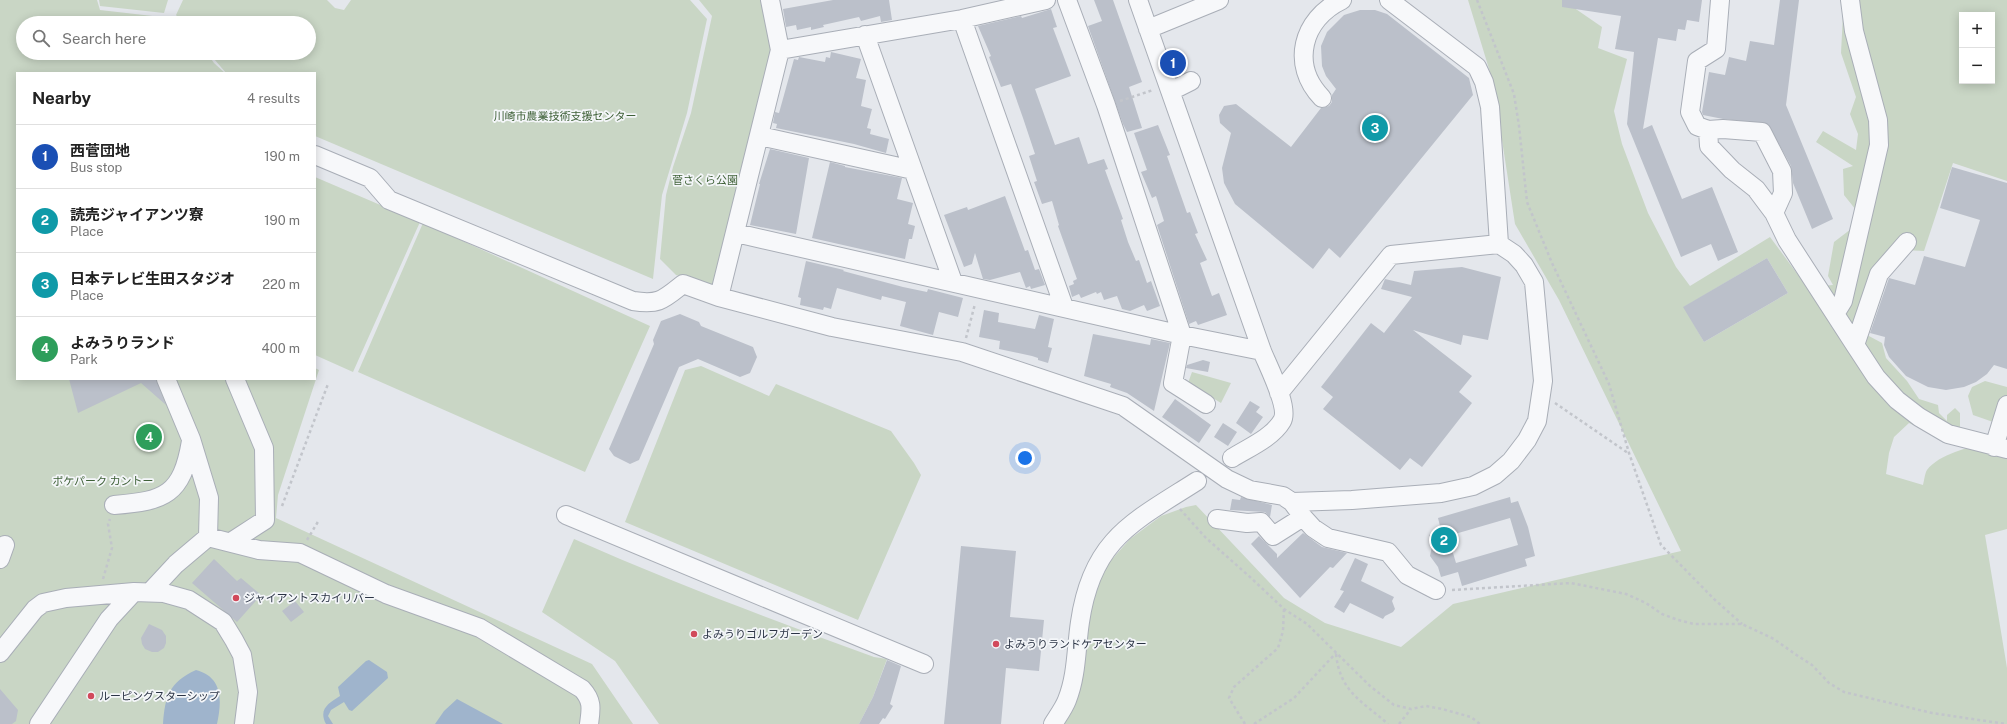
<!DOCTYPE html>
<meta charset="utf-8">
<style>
:root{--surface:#fff;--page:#f6f6f6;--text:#222;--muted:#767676;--line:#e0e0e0;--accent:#b45309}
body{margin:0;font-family:"Public Sans","Noto Sans JP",sans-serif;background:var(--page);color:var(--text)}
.controls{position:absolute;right:12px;top:12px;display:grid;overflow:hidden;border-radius:0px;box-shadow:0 2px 10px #0003}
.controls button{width:36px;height:36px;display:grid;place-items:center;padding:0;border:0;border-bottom:1px solid var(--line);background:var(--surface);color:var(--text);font:20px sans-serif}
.you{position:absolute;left:1025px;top:458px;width:14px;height:14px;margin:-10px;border:3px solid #fff;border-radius:50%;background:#1a73e8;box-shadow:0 0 0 6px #1a73e833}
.badge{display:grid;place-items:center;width:26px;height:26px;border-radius:50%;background:var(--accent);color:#fff;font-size:13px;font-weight:700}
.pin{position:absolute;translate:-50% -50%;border:2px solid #fff;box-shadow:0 1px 4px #0006}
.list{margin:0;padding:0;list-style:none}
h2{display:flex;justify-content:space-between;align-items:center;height:52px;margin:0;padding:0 16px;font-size:17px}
h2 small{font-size:13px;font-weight:400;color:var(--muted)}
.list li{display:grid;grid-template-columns:26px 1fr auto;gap:12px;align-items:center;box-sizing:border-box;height:64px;padding:0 16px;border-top:1px solid var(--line)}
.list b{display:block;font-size:15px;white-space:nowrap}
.list p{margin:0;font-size:13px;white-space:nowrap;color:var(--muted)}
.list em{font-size:13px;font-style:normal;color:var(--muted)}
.icon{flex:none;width:22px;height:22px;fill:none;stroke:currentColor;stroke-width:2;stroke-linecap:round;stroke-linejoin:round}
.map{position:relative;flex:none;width:2007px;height:724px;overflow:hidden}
.search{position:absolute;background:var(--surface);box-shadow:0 2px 10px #0003;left:16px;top:16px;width:300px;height:44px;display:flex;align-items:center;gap:10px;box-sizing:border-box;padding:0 14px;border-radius:22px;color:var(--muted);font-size:15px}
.panel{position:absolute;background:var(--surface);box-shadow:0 2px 10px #0003;left:16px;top:72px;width:300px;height:308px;border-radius:0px}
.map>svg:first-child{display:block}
.green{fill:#c9d6c5;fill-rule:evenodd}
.water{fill:#9fb4cc}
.building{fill:#bbc0ca;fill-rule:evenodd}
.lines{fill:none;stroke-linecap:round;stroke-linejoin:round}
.minor-casing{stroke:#a9aeb7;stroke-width:20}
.path{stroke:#c2c5cb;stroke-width:2.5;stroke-dasharray:3 3;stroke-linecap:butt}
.minor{stroke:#f7f8fa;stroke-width:18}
.poi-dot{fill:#d1495b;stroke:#f4f6f9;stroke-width:1.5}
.labels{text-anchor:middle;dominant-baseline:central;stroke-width:3.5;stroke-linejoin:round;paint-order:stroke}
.park-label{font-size:11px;fill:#3f6138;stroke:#f4f6f9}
.poi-label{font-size:11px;fill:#2b3445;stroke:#f4f6f9;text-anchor:start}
</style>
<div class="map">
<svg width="2007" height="724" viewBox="0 0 2007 724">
<rect width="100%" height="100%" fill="#e4e7ec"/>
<path class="green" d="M0,0H97L100,10L170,18L175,23H23V53H207L214,63L225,73H17V379H315V368L319,370L278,495L276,518L592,664L633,724H0Z
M99,0H168L164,13L100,6Z
M183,0H327L335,8L344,10L351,0H690L707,19L687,113L662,195L653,279L315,136V73H226L209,53H309V23H183L176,15Z
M699,0H762L772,51L716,282L710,285L676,275L660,259L666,195L673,167L691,113L712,16Z
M1468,0H1571L1570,5L1602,27L1598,48L1627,59L1614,111L1622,144L1648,213L1676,267L1690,286L1770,237L1807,287L1833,285L1828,276L1834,242L1855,226L1856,210L1844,195L1843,169L1853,166L1816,142L1823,131L1856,150L1858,134L1850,114L1856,97L1841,53L1843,14L1841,0H2007V181L1953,163L1924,251L1904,250L1880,278L1867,335L1882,343L1886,358L1907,381L1919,399L1938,405L1939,413L1947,421V415L1955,408L1960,413V428L1948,441L1909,423L1894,437L1889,453L1886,474L1923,485C1924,481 1925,473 1927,470C1939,454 1970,447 1987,443L1996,423L1973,415L1968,396L1972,387L1985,381L2007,387V529L1985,535L2007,668V724H1062L1093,597L1105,567L1130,539L1161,516L1186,507L1196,505L1284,598L1325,623L1401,647L1453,604L1681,551L1559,300L1515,224L1493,82ZM1962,15H1992V81H1962ZM1767,258L1788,293L1704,342L1684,307Z
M315,177L420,222L353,372L315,355Z
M423,223L650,326L585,472L358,372Z
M701,366L769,396L776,384L891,431L914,463L921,475L858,620L625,522L685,370Z
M1192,372L1231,383L1221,403L1188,383Z
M574,539C673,583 773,620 874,657L887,659L873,697L859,724H659L615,661L542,612Z"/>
<path class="water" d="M369,660L387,672L388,678L352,711L349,710L344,702L331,710L328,716L333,724H326C318,709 329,703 340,696L338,687L366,661Z
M196,670C223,677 222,701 217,724H163C165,697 169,682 196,670Z
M457,699L503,724H435L444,711Z"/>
<path class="building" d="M833,0H889L892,20L881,22L880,16L861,21L859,17L823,25L824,27L811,30V27L797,30L796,25L786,27L783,9Z
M1094,0H1113L1142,82L1129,87L1142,128L1127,132L1123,124L1088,26L1102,21Z
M1562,0H1702L1699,22L1687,20L1685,30L1678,29L1676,41L1658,38L1643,129L1652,125L1682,199L1712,187L1738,252L1718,261L1711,244L1681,257L1627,124L1634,52L1615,49L1621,16L1562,7Z
M1780,0H1799L1786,105L1833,219L1812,229L1793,183L1791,166L1768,124L1723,119L1703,115L1702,112L1709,72L1725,75L1729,57L1746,61L1750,41L1774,45Z
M1051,9L1057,27L1053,28L1071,76L1035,89L1055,145L1079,137L1088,164L1104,159L1108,169L1105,170L1123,219L1121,220L1128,242L1136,261L1139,260L1147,283L1151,281L1160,306L1147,311L1144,305L1130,311L1122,309L1117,296L1104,300L1101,292L1097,294L1096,292L1081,298L1079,294L1072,297L1069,286L1074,284L1073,281L1077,279L1058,226L1059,225L1052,201L1042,204L1034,182L1037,181L1029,156L1035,154L1023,118L1011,84L1001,87L989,57L991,56L978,26L1021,16L1022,18Z
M1360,10H1375L1387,14L1469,78L1473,95L1340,258L1329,248L1313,269L1235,204L1224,183L1222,168L1231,133L1220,123L1219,115L1224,106L1236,104L1291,147L1321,108L1329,106L1332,102V95L1336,89L1326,76L1322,66L1321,46L1327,32L1344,15Z
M831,52L861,59L856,78L866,80L861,106L872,109L867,128L871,129L870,134L889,139L886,153L854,144L776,128L777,124L773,123L775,112L779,113L794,59L798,60L799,57L825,62L826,57L830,58Z
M1158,125L1170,155L1167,156L1187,213L1190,212L1198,233L1195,234L1207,260L1200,263L1212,296L1219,293L1227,315L1198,325L1196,321L1189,324L1157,225L1164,221L1156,196L1152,198L1141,172L1147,170L1134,133Z
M770,149L809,158L796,234L750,225L760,184H759Z
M830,162L845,166V167L902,178L897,199L913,203L908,224L915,226L912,239H909L905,259L812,238Z
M1952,167L2007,183V369L1994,365L1987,374L1976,382L1964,387L1946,390L1928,387L1906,376L1889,357L1884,345L1885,337L1870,333L1889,278L1915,285L1924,256L1965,267L1980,220L1940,208Z
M1005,196L1025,251L1028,250L1035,270L1039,269L1045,285L1031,289L1030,286L1026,288L1020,272L990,280L983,279L975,253L972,264L964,267L944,215L967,207L968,210Z
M1767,258L1788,293L1704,342L1683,307Z
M806,261L844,270L843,271L903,287L927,292L928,289L963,298L958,317L939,312L933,335L900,326L906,302L882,296L881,300L837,288L831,309L824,307L823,310L800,305L801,298L798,297Z
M1462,267L1501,277L1488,340L1463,335L1461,345L1413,330L1472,376L1459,392L1472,403L1422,467L1410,458L1400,470L1323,409L1333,397L1321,387L1371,323L1384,333L1412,297L1381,289L1385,279L1411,285L1414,271Z
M984,310L999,313L998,322L1035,329L1039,315L1054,319L1048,347L1052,348L1048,363L1038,360V358L1032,356L999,349L1000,341L979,337Z
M680,314L699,322L701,326L753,347L757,357L750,373L740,377L698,359L679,367L639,460L630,464L614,456L609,449L654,344L653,340L661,321Z
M1093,334L1150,345L1151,339L1170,343L1154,411L1127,393L1110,387L1111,384L1084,376Z
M1203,360L1210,362L1208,372L1186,368L1187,365Z
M69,379H156L166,405L141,383L78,413Z
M1175,399L1211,425L1199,443L1162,417Z
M1250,401L1260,407L1256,412L1263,417L1251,434L1236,423Z
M1223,423L1237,432L1228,446L1214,437Z
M1241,497L1272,505L1270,517L1265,512L1230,510L1232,499L1240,500Z
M1510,497L1511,503L1518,501L1528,527L1535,556L1525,559L1527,566L1462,586L1458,572L1441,577L1438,567L1430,556L1432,546L1429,535L1441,530L1438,518ZM1510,518L1518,545L1456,563L1448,536Z
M1303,533L1322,547L1347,553L1333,568L1330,567L1300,598L1251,544L1259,536L1277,554V558Z
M961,546L1016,551L1010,617L1044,620L1039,671L1006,668L1001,724H944Z
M1355,558L1368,564L1361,581L1394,597L1392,601L1395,609L1393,612L1385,616L1383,619L1350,603L1344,613L1334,607L1344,591L1340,590Z
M214,559L237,581L241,578L261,595L237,622L192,583Z
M295,601L304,612L291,622L282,611Z
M149,624L162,630L166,636V643L164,648L158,652H152L145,649L142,644L141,638Z
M887,660L901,666L890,704L893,706L885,719L883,718L879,724H859L873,697Z
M0,689L18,710L16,721L12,724H0Z"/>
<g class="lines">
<defs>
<path id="minor" d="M1067,0L1106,105L1182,335L1173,383L1206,404
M1138,0L1262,351C1267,364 1290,408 1282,421C1272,438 1248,448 1232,458
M1389,0L1477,67L1484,82L1490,107L1499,244
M1720,0L1716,49L1697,61L1690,112L1697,126L1708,130L1723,129L1762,132L1782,171L1783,193L1774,213
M962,19L1064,307
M1148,29L1219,0
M865,35L953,282
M780,50L962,19L1046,0
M1171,91L1191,81
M1322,98C1290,65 1302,19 1342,0
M1708,130L1709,146L1732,170L1756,189L1774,213L1787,240L1855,345L1876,377L1897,400L1919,417L1948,434L2007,449
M760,136L913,170
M315,155L370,178L389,200L633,301C659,305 663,300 683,284L719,297L832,327L962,352L1123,406L1227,479L1250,490L1283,496L1292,502L1303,517L1313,528L1328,538L1388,552L1407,575L1436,590
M736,233L1182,335L1262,351
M719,297L780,50L770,0
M1835,314L1843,301L1879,145L1878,120L1854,31L1850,0
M1855,345L1879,274L1907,242
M166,379L191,439L209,498L208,537
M1279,393L1391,255L1499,244L1514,254L1524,265L1534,282L1543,381L1537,421L1527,440L1511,461L1495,475L1473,486L1441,493L1352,500L1292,502
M1994,447L2007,405
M114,505C165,501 182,495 191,441
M566,515L924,664
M1217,519L1247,523L1261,522L1273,536L1303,517
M231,542L265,520L264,448L235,379
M0,559L5,545
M150,592L176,564L208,537L259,550L300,553L386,594L480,628L582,689C593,701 591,709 589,724
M0,653L35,609L43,603L66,598L134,592L164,593L189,600L223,622L234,640L242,655L248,692L244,724
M39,724L109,619L134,592
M1053,724C1058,716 1064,708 1067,700C1077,675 1076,648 1080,622C1092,539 1133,522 1197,481"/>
</defs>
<use href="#minor" class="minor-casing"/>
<path class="path" d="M1477,0L1514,94L1519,126L1527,202L1552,263L1609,384L1629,453L1661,545L1714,599L1742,624
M1120,101L1153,90
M966,338L975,304
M1555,403L1628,453
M282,506L328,384
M1180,509L1206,538L1250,577L1284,609L1307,624L1370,686L1394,705L1411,709L1426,706L1442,709L1471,717L1480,724
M307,540L319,520
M103,579L112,548L108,524L110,519
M1452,590L1571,583L1626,594L1646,603L1662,614L1678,620L1694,624H1742L1774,639L1795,654L1812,665L1829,683L1844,692L1932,713L2006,724
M1336,654C1340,692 1362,701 1388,724
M1245,724L1229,698L1234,687L1278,648L1283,631L1284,609
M1254,724L1294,698L1336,653
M1399,724L1411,709"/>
<use href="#minor" class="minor"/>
</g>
<g class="poi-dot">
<circle cx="236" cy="598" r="4"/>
<circle cx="694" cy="634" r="4"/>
<circle cx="996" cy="644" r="4"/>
<circle cx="91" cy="696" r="4"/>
</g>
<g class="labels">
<g class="park-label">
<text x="565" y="116">川崎市農業技術支援センター</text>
<text x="705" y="180">菅さくら公園</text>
<text x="103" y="481">ポケパーク カントー</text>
</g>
<g class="poi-label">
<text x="244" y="598">ジャイアントスカイリバー</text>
<text x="702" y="634">よみうりゴルフガーデン</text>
<text x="1004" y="644">よみうりランドケアセンター</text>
<text x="99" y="696">ルーピングスターシップ</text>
</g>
</g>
</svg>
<div class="controls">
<button>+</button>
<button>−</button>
</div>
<div class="you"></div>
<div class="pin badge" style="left:1173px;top:63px;background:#1a4fb4">1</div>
<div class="pin badge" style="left:1444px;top:540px;background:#0f9aa8">2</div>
<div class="pin badge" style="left:1375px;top:128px;background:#0f9aa8">3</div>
<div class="pin badge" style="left:149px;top:437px;background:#2e9e5b">4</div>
<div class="search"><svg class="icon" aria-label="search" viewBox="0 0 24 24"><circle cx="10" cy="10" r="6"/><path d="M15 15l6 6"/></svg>Search here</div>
<section class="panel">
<h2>Nearby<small>4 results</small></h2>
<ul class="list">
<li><span class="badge" style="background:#1a4fb4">1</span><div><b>西菅団地</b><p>Bus stop</p></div><em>190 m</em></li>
<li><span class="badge" style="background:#0f9aa8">2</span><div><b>読売ジャイアンツ寮</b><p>Place</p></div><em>190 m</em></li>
<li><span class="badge" style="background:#0f9aa8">3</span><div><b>日本テレビ生田スタジオ</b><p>Place</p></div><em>220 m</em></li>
<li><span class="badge" style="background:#2e9e5b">4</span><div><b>よみうりランド</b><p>Park</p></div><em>400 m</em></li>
</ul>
</section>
</div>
